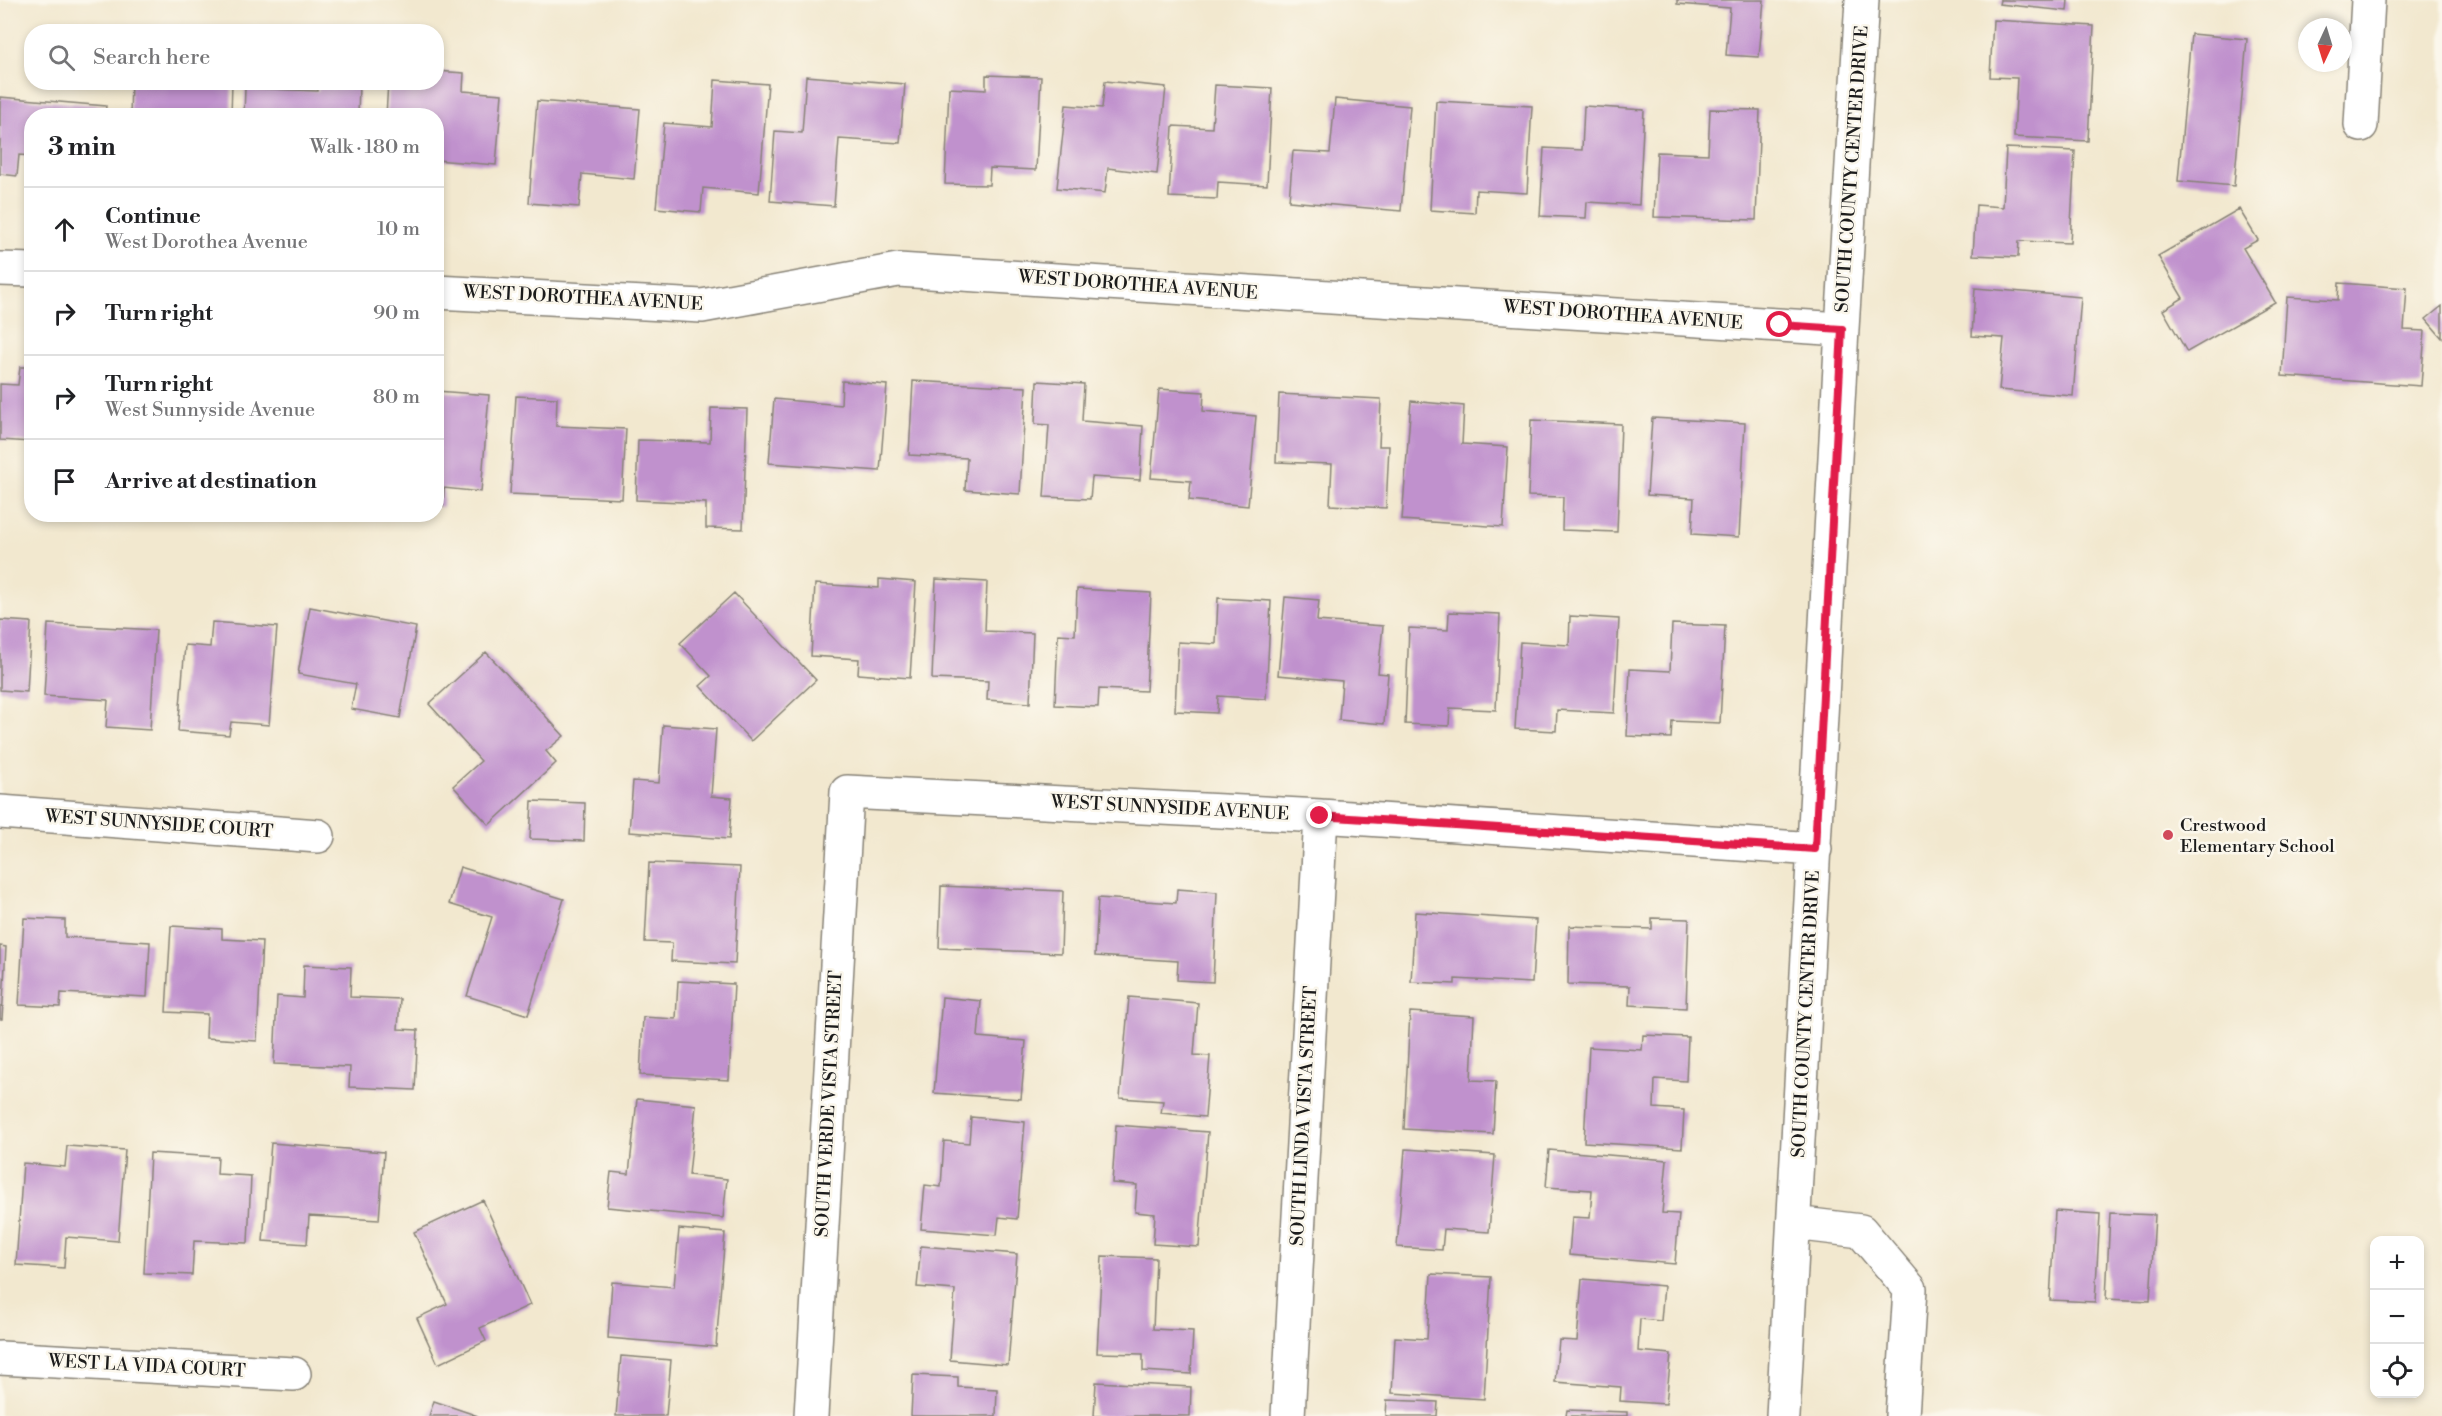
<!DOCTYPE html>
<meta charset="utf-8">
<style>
:root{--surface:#fff;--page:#f6f6f6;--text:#202124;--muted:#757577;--line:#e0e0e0}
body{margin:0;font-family:"Libre Bodoni",serif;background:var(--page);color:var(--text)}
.controls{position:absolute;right:18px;bottom:18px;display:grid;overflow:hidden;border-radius:12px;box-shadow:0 3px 9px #0003}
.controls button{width:54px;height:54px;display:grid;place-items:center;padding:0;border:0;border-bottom:2px solid var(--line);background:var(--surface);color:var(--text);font:30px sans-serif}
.compass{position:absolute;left:2298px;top:18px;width:54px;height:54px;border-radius:50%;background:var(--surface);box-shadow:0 3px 9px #0003;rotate:184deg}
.stop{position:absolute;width:18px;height:18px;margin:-14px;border:4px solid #e11d48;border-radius:50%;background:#fff}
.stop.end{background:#e11d48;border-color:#fff;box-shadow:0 2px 6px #0008}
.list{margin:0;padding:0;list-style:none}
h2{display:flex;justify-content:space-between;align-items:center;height:78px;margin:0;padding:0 24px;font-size:26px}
h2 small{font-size:20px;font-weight:400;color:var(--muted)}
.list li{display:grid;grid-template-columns:39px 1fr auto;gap:18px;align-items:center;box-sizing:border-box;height:84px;padding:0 24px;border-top:2px solid var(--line)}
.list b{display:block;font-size:22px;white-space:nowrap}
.list p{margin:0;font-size:20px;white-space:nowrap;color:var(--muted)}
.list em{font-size:20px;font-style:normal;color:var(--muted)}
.icon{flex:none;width:33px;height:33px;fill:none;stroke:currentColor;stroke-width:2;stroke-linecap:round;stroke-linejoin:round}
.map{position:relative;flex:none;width:2442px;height:1416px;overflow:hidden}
.search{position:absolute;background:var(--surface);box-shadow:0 3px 9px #0003;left:24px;top:24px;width:420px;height:66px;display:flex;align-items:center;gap:15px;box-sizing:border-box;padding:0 21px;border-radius:24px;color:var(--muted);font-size:22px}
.panel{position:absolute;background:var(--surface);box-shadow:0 3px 9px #0003;left:24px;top:108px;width:420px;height:414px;border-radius:24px}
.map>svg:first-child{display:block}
.building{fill:#c091cd}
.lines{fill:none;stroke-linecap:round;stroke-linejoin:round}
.minor-casing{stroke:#878276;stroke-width:36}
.minor{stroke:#fff;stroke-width:33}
.route{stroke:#e11d48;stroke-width:8}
.poi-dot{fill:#d1495b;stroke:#fbf7ec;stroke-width:2}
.labels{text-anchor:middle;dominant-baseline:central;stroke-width:5;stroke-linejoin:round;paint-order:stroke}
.street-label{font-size:18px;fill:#1c1c1c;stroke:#fbf7ec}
.poi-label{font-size:18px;fill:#1c1c1c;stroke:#fbf7ec;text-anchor:start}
</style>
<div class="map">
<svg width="2442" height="1416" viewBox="0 0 2442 1416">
<rect width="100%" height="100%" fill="#fbf7ec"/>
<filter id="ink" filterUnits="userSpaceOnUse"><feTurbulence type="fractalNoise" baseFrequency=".0167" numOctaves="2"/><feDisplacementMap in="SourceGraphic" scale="12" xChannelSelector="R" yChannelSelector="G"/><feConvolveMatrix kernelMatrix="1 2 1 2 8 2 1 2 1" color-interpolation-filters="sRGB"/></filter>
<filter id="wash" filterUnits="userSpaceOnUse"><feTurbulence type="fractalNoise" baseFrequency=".008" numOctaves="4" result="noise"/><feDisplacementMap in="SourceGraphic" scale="24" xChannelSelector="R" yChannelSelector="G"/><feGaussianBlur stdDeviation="1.35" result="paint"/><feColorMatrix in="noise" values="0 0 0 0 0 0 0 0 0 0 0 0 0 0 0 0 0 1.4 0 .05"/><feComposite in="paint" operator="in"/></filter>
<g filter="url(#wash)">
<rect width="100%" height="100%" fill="#f2e8cf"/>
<g id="blocks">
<path class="building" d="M1677,0H1764L1759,57L1726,55L1730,8L1677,4Z
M2000,0H2068L2067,11L1999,4Z
M1993,20L2094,26L2088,141L2014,137L2017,78L1990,77Z
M2191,34L2247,39L2234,186L2178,181Z
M436,71L464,73L463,91L502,94L496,165L436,160V116H386L388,82H436Z
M986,75L1041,77L1036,170L990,168L989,185L945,184L949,88L986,90Z
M806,76L905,84L900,143L839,139L834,206L770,201L775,131L802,133Z
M715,80L768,84L759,193L703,188L701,212L656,208L664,123L712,127Z
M1105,81L1166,87L1157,174L1108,168L1105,193L1057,188L1066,105L1102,108Z
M131,82H232L231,116H130Z
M318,84L359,85L358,116H244L245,88L318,91Z
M1215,85L1272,88L1267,185L1218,182L1217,199L1169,197L1173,126L1212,128Z
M0,97L106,106L105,116H32V156L19,155L17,176L0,174Z
M1335,99L1410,106L1401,211L1289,201L1293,151L1330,153Z
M537,101L640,109L634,179L582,174L579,207L529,203Z
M1436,101L1532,106L1527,193L1476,190L1475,213L1430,210Z
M1584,106L1644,110L1639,205L1587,202L1586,218L1540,216L1544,148L1582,150Z
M1710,109L1760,110L1756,220L1654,217L1657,152L1708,154Z
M2006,148L2075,151L2070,243L2019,241L2018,257L1973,255L1976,205L2003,207Z
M2239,209L2258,240L2243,248L2275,302L2187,352L2163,310L2183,298L2158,256Z
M2339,283L2407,288L2404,330L2425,331L2421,386L2282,376L2287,297L2338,300Z
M1975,288L2081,297L2073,396L1999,390L2004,338L1972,336Z
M2442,306V338L2426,319Z
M20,367H32V442L0,440V384L18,385Z
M842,381L887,385L880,471L769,463L774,399L841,405Z
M913,381L1026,387L1020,494L965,490L967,458L909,455Z
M1037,381L1084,384L1082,421L1143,426L1140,480L1092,477L1090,499L1044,497L1049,425L1035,424Z
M1159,389L1204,392L1203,411L1256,416L1248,506L1189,500L1191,481L1151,478Z
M436,391L489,395L481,492L444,488L443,507L436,506Z
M1279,394L1381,399L1379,446H1389L1386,508L1330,505L1332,464L1276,462Z
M516,396L557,398L556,426L626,429L622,499L510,494Z
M1411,401L1464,406L1462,444L1508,447L1503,527L1402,520Z
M711,408L747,409L743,529L706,528V503L636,500L638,440L710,442Z
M1652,418L1745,423L1739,537L1692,534L1694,498L1647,495Z
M1531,420L1621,424L1617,532L1562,530L1563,497L1528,496Z
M879,579L916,582L910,678L858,674L859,659L811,656L815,584L879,588Z
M936,579L987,582L985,631L1033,633L1030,703L987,700L988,681L932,679Z
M1077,589L1151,593L1146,691L1099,689L1098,707L1055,705L1058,634L1075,635Z
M734,593L816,680L751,741L700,686L711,676L680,643Z
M1285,597L1319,600L1317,621L1383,626L1378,673L1388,674L1384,724L1339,720L1342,681L1278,675Z
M1218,598L1271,601L1266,699L1218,696L1217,713L1175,711L1178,642L1216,644Z
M310,607L416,627L400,718L351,709L356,684L298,674Z
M1449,612L1500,614L1496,710L1450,708L1449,726L1405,724L1409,628L1448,630Z
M1570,616L1619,619L1614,713L1557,710L1556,731L1515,729L1520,642L1569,645Z
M0,620L31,622L27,692L0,690Z
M212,622L277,627L269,725L231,722L229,735L178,731L185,645L210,647Z
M48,624L156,630L150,730L106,727L108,700L44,696Z
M1672,624L1725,626L1720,723L1672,721L1671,738L1627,736L1630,669L1670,671Z
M486,652L564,736L546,751L556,763L489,825L453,786L481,761L429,704Z
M663,725L716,729L711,796L732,798L729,839L629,832L633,781L659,783Z
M532,801L585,803L584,841L530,839Z
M649,863L740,867L735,964L671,961L672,943L645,942Z
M460,867L564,899L528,1015L467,996L492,917L449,904Z
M941,886L1063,891L1061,953L939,948Z
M1177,889L1217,892L1213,982L1177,980L1178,961L1095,956L1098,898L1176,903Z
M1415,912L1536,920L1532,983L1455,979V984L1411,982Z
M24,918L65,920V937L150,942L147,997L61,993L60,1007L19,1005Z
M1652,918L1689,919L1686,1008L1629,1005L1630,986L1568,984L1569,926L1652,929Z
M171,926L222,929V939L262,941L257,1041L206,1038L207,1014L166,1012Z
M0,946L6,947L2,1019H0Z
M304,965L351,967L350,997L400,999L398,1029L418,1030L415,1090L349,1087L350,1067L274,1064L277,996L303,998Z
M678,981L734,984L729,1080L640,1075L643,1017L676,1019Z
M942,997L981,1001L978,1037L1026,1041L1021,1099L934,1093Z
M1129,997L1198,1003L1194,1055L1210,1056L1205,1117L1161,1113L1163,1101L1120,1098Z
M1410,1012L1474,1016L1471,1080L1496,1081L1493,1134L1404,1129Z
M1643,1035L1688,1037L1686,1081L1655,1079L1654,1108L1684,1110L1682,1148L1584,1142L1589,1047L1642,1050Z
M637,1099L696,1105L689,1175L727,1179L723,1218L607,1207L611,1172L629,1174Z
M971,1117L1025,1122L1017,1219L999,1217L997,1235L921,1229L925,1185L941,1187L944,1141L969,1143Z
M1116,1125L1208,1132L1199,1247L1153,1244L1155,1214L1135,1212L1137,1185L1112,1183Z
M271,1143L384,1152L379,1220L309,1216L307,1244L263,1241Z
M67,1146L125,1150L118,1241L66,1237L64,1268L16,1265L23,1163L65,1167Z
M1405,1149L1495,1155L1489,1232L1444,1229L1442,1250L1397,1247Z
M1549,1150L1667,1160L1662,1213L1679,1214L1675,1264L1569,1255L1572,1217L1590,1218L1592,1190L1546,1187Z
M150,1153L218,1157L217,1174L251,1176L248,1243L194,1241L192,1275L144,1273Z
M483,1200L530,1305L480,1328L486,1341L438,1364L417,1318L447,1304L414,1232Z
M2055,1211L2100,1214L2095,1302L2050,1300Z
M2110,1213L2155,1215L2150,1301L2106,1299Z
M679,1229L725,1233L716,1347L608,1338L612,1282L674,1287Z
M921,1246L1017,1254L1008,1365L950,1360L955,1290L917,1287Z
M1102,1256L1156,1258L1153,1329L1193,1331L1191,1374L1143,1371V1354L1097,1353Z
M1431,1274L1491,1277L1484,1399L1392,1393L1395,1337L1427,1339Z
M1582,1279L1664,1286L1661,1321L1640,1319L1638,1351L1671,1354L1666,1404L1620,1401L1621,1387L1555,1382L1559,1340L1577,1341Z
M621,1356L671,1360L666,1416H616Z
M913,1375L958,1377V1387L997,1389L996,1416H911Z
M1096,1382L1191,1387L1190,1416H1094Z
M1387,1400L1438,1402L1437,1416H1386Z
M434,1401L478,1416H429Z
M1567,1410L1627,1412V1416H1566Z"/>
</g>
</g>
<g filter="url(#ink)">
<use href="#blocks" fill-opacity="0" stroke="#878276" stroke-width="1.5"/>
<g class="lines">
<defs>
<path id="minor" d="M2361,125L2368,0
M0,269L32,270
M436,292L702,306L898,270L1842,329
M0,812L318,836
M1794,1223L1861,1231L1910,1289L1902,1416
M0,1358L294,1374
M811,1416L847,792L1321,816L1815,849
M1288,1416L1321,816
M1783,1416L1842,329L1862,0"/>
</defs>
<use href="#minor" class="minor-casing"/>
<use href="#minor" class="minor"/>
</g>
</g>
<g class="lines" filter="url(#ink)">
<path class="route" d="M1320,816L1815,849L1842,329L1780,325"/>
</g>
<circle class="poi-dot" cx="2168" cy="835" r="6"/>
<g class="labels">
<g class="street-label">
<text transform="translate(1852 169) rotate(-86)">SOUTH COUNTY CENTER DRIVE</text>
<text transform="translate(1138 285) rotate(4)">WEST DOROTHEA AVENUE</text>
<text transform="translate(583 298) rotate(3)">WEST DOROTHEA AVENUE</text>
<text transform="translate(1623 315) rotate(4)">WEST DOROTHEA AVENUE</text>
<text transform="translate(1170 808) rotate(3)">WEST SUNNYSIDE AVENUE</text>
<text transform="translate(159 824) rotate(4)">WEST SUNNYSIDE COURT</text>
<text transform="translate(1806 1014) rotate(-87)">SOUTH COUNTY CENTER DRIVE</text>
<text transform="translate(829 1104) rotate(-87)">SOUTH VERDE VISTA STREET</text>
<text transform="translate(1304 1116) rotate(-87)">SOUTH LINDA VISTA STREET</text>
<text transform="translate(147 1366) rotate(3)">WEST LA VIDA COURT</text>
</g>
<g class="poi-label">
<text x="2180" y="825">Crestwood<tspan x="2180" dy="21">Elementary School</tspan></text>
</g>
</g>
</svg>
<div class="controls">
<button>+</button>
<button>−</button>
<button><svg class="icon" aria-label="locate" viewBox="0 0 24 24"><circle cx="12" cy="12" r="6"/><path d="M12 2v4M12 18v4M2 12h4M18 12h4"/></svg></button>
</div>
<svg class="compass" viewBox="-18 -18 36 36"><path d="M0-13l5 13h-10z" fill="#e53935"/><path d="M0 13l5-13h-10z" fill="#757577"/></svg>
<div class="stop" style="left:1780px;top:325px"></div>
<div class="stop end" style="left:1320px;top:816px"></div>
<div class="search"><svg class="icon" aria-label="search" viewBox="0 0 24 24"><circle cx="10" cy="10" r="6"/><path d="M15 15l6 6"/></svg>Search here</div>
<section class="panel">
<h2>3 min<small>Walk · 180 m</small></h2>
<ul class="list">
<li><svg class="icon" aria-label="ahead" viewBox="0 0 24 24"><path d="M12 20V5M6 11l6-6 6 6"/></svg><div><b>Continue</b><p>West Dorothea Avenue</p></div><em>10 m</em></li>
<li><svg class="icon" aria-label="right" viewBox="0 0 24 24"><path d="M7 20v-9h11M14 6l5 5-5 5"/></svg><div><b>Turn right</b></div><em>90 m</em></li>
<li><svg class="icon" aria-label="right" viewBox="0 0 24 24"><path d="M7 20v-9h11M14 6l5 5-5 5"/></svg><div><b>Turn right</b><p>West Sunnyside Avenue</p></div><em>80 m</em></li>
<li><svg class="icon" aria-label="arrive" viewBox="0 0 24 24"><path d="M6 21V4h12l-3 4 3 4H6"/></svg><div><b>Arrive at destination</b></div></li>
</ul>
</section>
</div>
